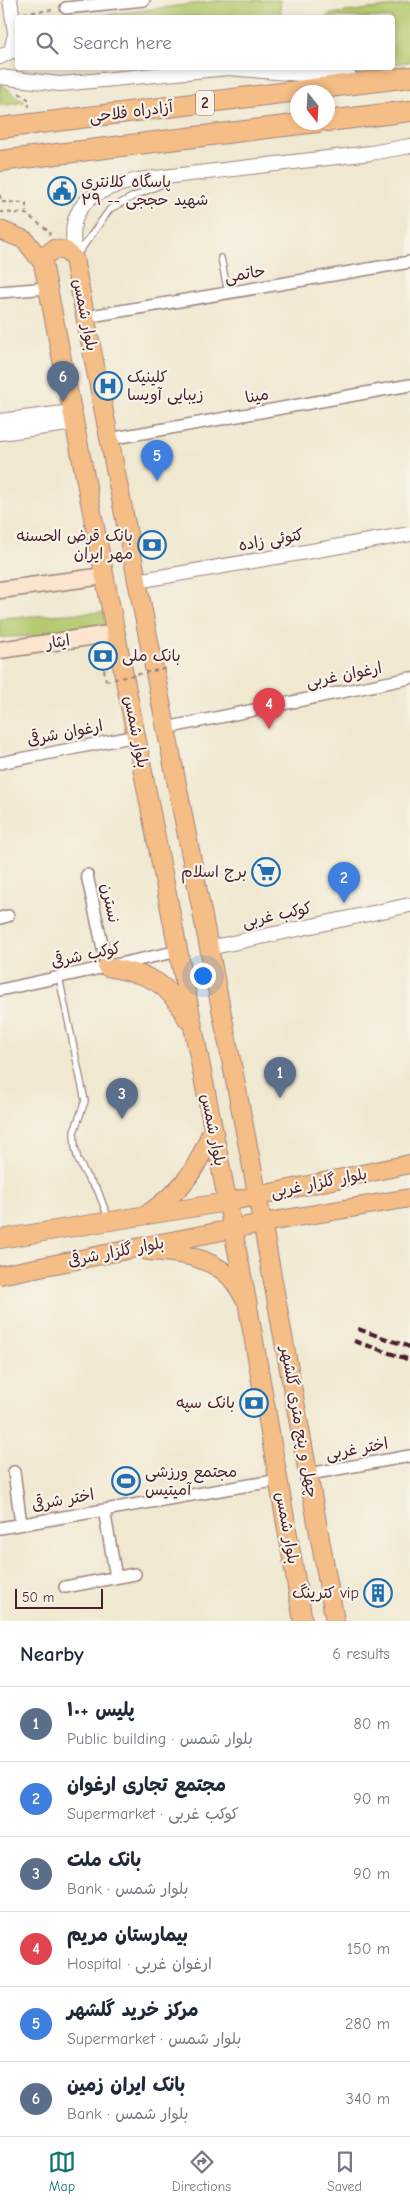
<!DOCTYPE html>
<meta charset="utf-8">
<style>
:root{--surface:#fff;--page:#f2f2f3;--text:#1f2937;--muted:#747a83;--line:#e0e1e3;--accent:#0f766e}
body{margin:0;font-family:"Comic Neue","Playpen Sans Arabic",sans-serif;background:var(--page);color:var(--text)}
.compass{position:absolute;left:290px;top:85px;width:45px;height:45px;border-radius:50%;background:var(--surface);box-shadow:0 2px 8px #0003;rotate:162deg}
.scale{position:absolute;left:15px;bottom:12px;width:88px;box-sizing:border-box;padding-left:5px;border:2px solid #4a1f2b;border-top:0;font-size:14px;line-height:18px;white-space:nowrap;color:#4a1f2b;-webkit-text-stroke:4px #f7f3e8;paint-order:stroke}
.you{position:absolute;left:202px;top:975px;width:18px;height:18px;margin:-12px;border:4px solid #fff;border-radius:50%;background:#1a73e8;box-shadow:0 0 0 8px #1a73e833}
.badge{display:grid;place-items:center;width:32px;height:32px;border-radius:50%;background:var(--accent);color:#fff;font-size:16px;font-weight:700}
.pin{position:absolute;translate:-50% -41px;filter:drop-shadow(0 1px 2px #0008)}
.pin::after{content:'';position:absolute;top:26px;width:18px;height:15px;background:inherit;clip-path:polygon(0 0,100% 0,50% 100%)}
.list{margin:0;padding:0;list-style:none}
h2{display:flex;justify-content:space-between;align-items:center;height:65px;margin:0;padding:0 20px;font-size:21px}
h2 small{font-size:16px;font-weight:400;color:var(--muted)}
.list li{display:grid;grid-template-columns:32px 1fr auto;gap:15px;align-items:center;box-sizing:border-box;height:75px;padding:0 20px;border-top:1px solid var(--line)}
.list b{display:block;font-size:19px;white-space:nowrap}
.list p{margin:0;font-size:16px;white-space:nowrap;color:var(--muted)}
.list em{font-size:16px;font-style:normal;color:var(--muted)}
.icon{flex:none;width:28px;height:28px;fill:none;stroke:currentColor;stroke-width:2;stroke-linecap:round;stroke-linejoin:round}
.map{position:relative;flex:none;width:410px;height:1621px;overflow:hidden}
.search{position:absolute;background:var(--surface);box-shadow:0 2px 8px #0003;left:15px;right:15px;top:15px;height:55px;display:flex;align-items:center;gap:12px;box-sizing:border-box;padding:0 18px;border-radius:5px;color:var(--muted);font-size:19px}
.sheet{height:515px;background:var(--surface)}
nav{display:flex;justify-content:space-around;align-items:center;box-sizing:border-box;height:70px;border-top:1px solid var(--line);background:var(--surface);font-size:14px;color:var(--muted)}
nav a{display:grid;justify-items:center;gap:2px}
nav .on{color:var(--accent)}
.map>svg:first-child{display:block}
.green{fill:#b4ca6f;stroke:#7f744d}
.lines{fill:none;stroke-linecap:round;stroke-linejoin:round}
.service-casing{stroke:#9d847e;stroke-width:8}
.minor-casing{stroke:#9d847e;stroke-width:14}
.tertiary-casing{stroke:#9d847e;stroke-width:16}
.secondary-casing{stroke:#9d847e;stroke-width:19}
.primary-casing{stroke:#9d847e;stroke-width:20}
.motorway-casing{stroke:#9d847e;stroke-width:22}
.path{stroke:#9d847e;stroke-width:2;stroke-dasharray:4 4;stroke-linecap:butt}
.service{stroke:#fff;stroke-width:5.5}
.minor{stroke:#fff;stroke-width:11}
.tertiary{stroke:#fff;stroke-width:14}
.secondary{stroke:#fbe5cf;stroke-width:16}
.primary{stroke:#f6be87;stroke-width:18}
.motorway{stroke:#f6be87;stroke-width:20}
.rail{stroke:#4a1f2b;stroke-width:4;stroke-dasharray:8 4;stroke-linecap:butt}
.path-bridge{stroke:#9d847e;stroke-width:2;stroke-dasharray:4 4;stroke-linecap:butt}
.labels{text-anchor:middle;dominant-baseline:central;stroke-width:4.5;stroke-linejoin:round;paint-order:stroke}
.shield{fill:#f7f3e8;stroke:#7e5f64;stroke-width:1}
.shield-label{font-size:15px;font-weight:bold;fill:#4a1f2b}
.street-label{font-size:16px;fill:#4a1f2b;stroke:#f7f3e8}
.poi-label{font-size:16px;fill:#4a1f2b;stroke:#f7f3e8;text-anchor:start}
</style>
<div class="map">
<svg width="410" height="1621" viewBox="0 0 410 1621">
<rect width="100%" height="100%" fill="#f7f3e8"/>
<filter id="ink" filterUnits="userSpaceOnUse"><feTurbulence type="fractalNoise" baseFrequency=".02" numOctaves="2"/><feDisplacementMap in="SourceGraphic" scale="10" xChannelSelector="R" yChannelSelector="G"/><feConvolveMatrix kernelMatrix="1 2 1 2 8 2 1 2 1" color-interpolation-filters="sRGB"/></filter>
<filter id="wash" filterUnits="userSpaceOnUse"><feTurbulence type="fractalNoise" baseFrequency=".0096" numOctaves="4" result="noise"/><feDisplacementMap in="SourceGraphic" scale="20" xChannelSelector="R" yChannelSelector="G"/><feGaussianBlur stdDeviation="1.12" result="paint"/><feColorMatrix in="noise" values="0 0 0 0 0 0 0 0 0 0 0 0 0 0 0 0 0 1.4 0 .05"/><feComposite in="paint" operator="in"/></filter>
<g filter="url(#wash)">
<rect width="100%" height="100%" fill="#f0e8d0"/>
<path class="green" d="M224,0H280L281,17H90Z
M410,4V62L393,64L392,18L326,17L329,14Z
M0,83L24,102L0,106Z
M103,612L107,631L54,636L0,637V618Z"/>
</g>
<g filter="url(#ink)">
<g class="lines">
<defs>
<path id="service" d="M77,255L110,209L132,197L167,182
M221,258L228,293
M59,977L85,1101L74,1132L75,1147L78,1160L87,1177L98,1191L109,1220"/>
<path id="minor" d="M66,8L144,0
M0,292L48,288
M85,317L410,262
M109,439L410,385
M166,728L410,678
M0,763L136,736
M87,875L107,967
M0,918L8,916
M0,990L179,951
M14,1472L21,1524
M309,1474L410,1456
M104,1510L116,1577
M0,1528L279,1480
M65,1587L135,1574"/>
<path id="tertiary" d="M10,0L18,52
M0,57L11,51L14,38
M0,77L60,84L228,68L351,78
M74,259C74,248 72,235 74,224C80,194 113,185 138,180L371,153L410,146
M0,421L72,412
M0,433L75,423
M137,581L410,534
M209,948L410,905"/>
<path id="secondary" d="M0,590L104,576
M0,650L116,633"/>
<path id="primary" d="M0,230L25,240L43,263L247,1301L303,1621
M43,263L44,257L54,249L66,251L74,259L253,1172L335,1621
M107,967C150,976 165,978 188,1020
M149,1213C186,1186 196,1171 213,1128
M0,1239L227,1202L410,1164
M147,1251C175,1252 208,1256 229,1276C235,1282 239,1289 243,1296
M0,1275L262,1223L410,1198"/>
<path id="motorway" d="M328,121L410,111
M0,128L410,77
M0,161L317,122"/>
</defs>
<use href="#service" class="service-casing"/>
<use href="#minor" class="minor-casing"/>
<use href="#tertiary" class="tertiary-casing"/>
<use href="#secondary" class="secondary-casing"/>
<use href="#primary" class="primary-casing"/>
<use href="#motorway" class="motorway-casing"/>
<path class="path" d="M24,13L54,10
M19,93L28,99L29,107
M0,195L1,202L26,203V212
M0,212L26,214L49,231L50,235
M106,681L104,669H108"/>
<use href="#service" class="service"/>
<use href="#minor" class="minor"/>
<use href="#tertiary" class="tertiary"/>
<use href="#secondary" class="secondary"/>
<use href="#primary" class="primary"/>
<use href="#motorway" class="motorway"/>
<path class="rail" d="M358,1329L410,1347
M354,1341L410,1360"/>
<path class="path-bridge" d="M106,681L167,668"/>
</g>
</g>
<defs>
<symbol id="civic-ring" viewBox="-11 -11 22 22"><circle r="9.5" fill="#f7f3e8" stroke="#1f6fb2" stroke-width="1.5"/><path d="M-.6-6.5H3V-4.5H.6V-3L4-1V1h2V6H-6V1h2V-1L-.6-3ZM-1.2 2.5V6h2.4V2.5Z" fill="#1f6fb2"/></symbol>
<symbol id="hospital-ring" viewBox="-11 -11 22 22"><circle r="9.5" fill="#f7f3e8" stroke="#1f6fb2" stroke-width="1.5"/><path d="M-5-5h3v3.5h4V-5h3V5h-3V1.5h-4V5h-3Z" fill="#1f6fb2"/></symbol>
<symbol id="bank-ring" viewBox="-11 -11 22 22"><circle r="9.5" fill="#f7f3e8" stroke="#1f6fb2" stroke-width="1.5"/><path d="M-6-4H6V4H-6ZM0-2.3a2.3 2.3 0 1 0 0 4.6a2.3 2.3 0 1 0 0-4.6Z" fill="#1f6fb2"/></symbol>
<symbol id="supermarket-ring" viewBox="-11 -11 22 22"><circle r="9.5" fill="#f7f3e8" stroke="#1f6fb2" stroke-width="1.5"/><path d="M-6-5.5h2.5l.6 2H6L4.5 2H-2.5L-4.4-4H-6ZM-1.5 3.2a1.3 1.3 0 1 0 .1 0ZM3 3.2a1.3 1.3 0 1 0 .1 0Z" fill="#1f6fb2"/></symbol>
<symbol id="stadium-ring" viewBox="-11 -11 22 22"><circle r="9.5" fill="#f7f3e8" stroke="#1f6fb2" stroke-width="1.5"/><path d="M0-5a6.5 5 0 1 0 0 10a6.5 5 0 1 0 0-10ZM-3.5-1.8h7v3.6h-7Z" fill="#1f6fb2"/></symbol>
<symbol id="building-ring" viewBox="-11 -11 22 22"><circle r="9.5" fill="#f7f3e8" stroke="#1f6fb2" stroke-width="1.5"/><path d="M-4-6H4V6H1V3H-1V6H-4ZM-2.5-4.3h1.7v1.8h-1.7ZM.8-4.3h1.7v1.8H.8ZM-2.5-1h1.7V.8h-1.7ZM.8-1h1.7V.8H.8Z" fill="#1f6fb2"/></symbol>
</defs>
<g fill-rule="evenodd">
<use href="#civic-ring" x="46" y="175" width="32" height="32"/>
<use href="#hospital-ring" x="92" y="370" width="32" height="32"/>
<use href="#bank-ring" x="136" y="529" width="32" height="32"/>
<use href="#bank-ring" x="87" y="640" width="32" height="32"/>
<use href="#supermarket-ring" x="250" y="856" width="32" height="32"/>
<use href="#bank-ring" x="238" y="1387" width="32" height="32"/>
<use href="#stadium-ring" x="110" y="1465" width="32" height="32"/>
<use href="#building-ring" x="362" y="1577" width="32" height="32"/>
</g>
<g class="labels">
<rect class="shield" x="196" y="90.5" width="18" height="25" rx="4"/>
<g class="shield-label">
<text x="205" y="103">2</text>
</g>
<g class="street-label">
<text transform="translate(131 112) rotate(-7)">آزادراه فلاحی</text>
<text transform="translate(245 274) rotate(-9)">حاتمی</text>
<text transform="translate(85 315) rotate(79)">بلوار شمس</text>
<text transform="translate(257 396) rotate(-10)">مینا</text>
<text transform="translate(271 540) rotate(-10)">کتوئی زاده</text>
<text transform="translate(58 642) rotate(-9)">ایثار</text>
<text transform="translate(344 675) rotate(-11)">ارغوان غربی</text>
<text transform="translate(136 732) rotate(79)">بلوار شمس</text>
<text transform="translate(65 733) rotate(-11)">ارغوان شرقی</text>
<text transform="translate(110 903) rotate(78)">نسترن</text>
<text transform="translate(277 915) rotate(-12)">کوکب غربی</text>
<text transform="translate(86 955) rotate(-12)">کوکب شرقی</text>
<text transform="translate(213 1130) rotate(79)">بلوار شمس</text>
<text transform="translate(319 1183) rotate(-11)">بلوار گلزار غربی</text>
<text transform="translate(116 1252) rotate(-11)">بلوار گلزار شرقی</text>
<text transform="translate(299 1422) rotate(80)">چهل و پنج متری گلشهر</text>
<text transform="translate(357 1449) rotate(-10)">اختر غربی</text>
<text transform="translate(63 1500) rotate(-10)">اختر شرقی</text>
<text transform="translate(287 1528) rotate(80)">بلوار شمس</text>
</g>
<g class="poi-label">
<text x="81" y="182">پاسگاه کلانتری<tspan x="81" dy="18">۲۹ -- شهید حججی</tspan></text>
<text x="127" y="377">کلینیک<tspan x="127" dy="18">زیبایی آویسا</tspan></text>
<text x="133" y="536" text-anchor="end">بانک قرض الحسنه<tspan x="133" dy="18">مهر ایران</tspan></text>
<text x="122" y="656">بانک ملی</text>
<text x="247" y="872" text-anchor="end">برج اسلام</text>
<text x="235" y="1403" text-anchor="end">بانک سپه</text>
<text x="145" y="1472">مجتمع ورزشی<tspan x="145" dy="18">آمیتیس</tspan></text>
<text x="359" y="1593" text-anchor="end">کترینگ vip</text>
</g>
</g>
</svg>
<svg class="compass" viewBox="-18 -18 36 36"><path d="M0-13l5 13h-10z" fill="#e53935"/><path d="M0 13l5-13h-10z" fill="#747a83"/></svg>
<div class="scale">50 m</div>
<div class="you"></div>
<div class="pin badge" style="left:280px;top:1098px;background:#5c6f8a">1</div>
<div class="pin badge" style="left:344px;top:903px;background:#3f7fe0">2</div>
<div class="pin badge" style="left:122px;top:1119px;background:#5c6f8a">3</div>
<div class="pin badge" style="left:269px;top:729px;background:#e0444e">4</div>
<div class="pin badge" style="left:157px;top:481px;background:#3f7fe0">5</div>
<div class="pin badge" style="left:63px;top:402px;background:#5c6f8a">6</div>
<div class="search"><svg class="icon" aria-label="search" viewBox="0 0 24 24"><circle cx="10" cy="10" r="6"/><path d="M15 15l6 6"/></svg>Search here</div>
</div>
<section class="sheet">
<h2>Nearby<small>6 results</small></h2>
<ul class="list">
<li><span class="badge" style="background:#5c6f8a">1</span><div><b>پلیس +۱۰</b><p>Public building · بلوار شمس</p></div><em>80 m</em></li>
<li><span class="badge" style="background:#3f7fe0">2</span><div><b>مجتمع تجاری ارغوان</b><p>Supermarket · کوکب غربی</p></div><em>90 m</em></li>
<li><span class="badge" style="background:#5c6f8a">3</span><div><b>بانک ملت</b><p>Bank · بلوار شمس</p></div><em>90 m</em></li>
<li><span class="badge" style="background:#e0444e">4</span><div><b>بیمارستان مریم</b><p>Hospital · ارغوان غربی</p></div><em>150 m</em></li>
<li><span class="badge" style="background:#3f7fe0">5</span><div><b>مرکز خرید گلشهر</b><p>Supermarket · بلوار شمس</p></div><em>280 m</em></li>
<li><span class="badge" style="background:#5c6f8a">6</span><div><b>بانک ایران زمین</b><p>Bank · بلوار شمس</p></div><em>340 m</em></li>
</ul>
</section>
<nav>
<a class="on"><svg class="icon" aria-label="map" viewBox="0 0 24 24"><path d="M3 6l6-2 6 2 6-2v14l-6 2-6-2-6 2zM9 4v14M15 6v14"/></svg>Map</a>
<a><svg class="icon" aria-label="directions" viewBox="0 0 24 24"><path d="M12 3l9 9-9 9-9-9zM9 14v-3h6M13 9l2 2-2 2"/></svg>Directions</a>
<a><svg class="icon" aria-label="saved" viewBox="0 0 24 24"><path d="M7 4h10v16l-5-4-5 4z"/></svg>Saved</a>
</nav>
